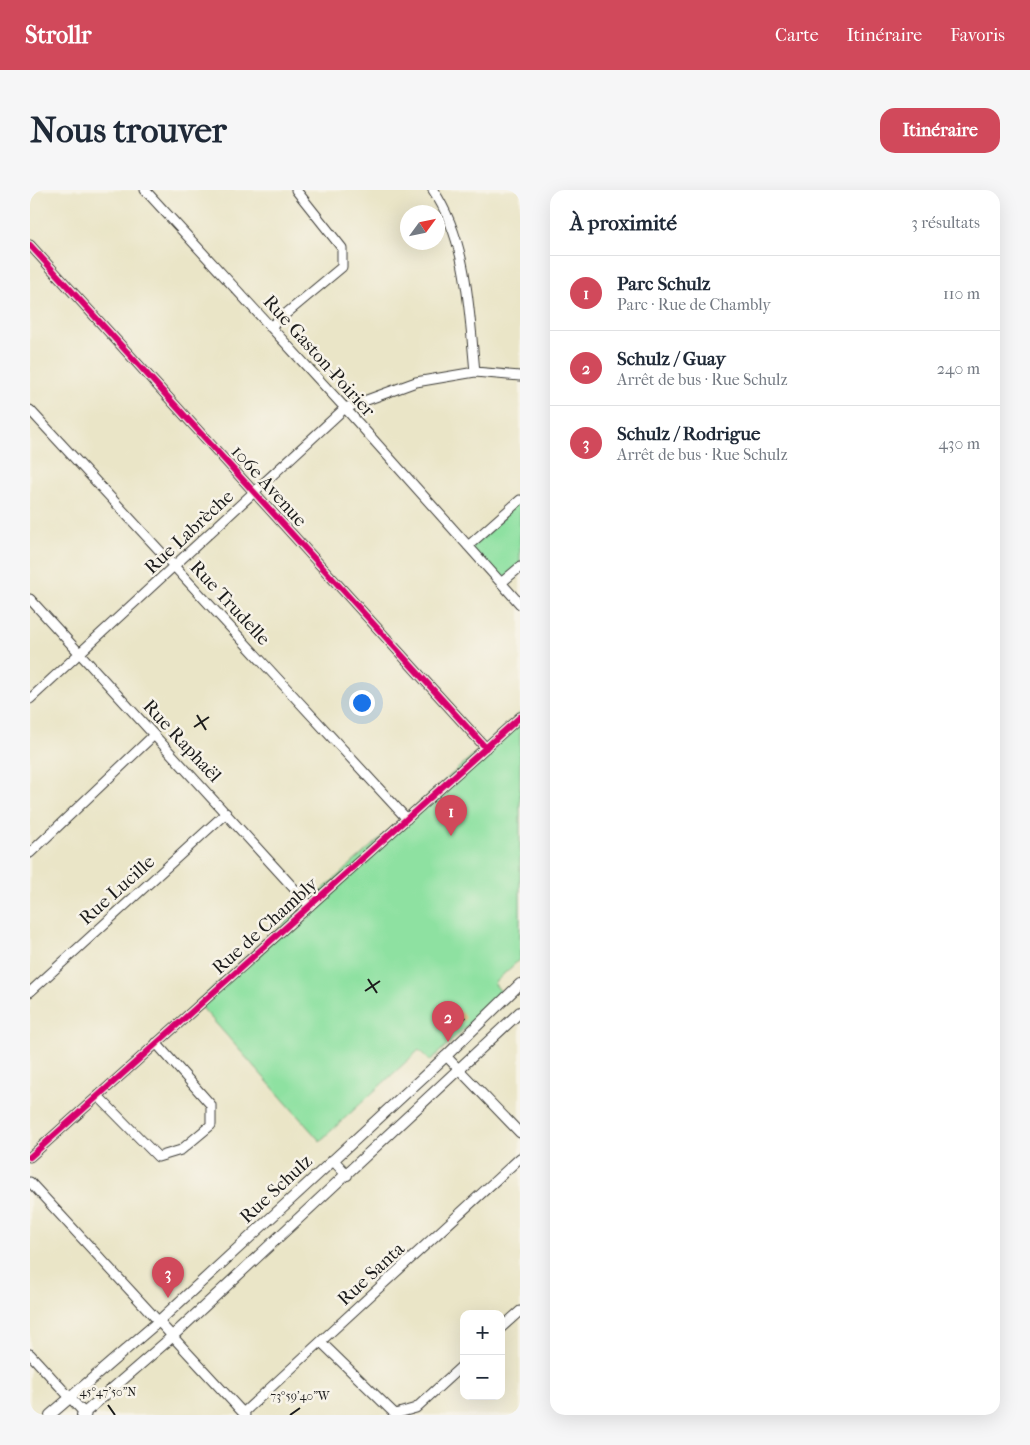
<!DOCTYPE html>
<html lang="fr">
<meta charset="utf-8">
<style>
:root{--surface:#fff;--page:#f6f6f7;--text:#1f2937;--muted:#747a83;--line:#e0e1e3;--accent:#d1495b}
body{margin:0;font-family:"IM FELL French Canon",serif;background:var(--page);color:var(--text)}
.controls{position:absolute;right:15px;bottom:15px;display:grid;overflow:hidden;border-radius:10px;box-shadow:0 5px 20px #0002}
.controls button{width:45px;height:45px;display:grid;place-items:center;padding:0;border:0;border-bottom:1px solid var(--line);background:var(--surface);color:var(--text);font:25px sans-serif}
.compass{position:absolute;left:370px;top:15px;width:45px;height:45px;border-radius:50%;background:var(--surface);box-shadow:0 5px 20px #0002;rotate:57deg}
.you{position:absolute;left:331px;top:512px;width:18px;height:18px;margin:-12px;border:4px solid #fff;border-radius:50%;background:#1a73e8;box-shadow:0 0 0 8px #1a73e833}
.badge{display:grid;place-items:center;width:32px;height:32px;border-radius:50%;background:var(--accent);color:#fff;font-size:16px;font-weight:700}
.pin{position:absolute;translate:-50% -41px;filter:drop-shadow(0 1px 2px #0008)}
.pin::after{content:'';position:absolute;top:26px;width:18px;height:15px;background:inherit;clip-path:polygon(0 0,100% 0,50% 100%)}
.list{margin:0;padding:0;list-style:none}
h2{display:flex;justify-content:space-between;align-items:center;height:65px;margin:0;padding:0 20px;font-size:21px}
h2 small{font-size:16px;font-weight:400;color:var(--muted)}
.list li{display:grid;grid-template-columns:32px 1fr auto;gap:15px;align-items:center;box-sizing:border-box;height:75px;padding:0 20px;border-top:1px solid var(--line)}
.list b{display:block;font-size:19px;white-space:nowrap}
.list p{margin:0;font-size:16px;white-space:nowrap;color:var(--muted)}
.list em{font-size:16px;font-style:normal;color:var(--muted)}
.map{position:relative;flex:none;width:490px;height:1225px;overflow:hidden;border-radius:15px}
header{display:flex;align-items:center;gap:30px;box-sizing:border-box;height:70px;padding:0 25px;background:var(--accent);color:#fff}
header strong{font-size:24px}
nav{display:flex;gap:28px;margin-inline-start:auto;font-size:18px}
.intro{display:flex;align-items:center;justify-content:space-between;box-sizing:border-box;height:120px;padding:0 30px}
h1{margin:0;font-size:35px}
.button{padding:12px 22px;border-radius:15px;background:var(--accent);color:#fff;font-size:18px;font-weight:700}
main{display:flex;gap:30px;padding:0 30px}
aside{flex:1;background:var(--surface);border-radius:15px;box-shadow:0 5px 20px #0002}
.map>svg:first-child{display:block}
.green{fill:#8ee1a1;stroke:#557e5e}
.building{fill:#e4ab6e}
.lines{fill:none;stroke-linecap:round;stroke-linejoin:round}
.minor-casing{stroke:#3b3a36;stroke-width:11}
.tertiary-casing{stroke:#3b3a36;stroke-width:12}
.minor{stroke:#fff;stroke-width:9}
.tertiary{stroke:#fff;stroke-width:10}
.cycleway-casing{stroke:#f7f3e8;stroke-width:9}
.cycleway{stroke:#d6006c;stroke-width:6}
.ticks{fill:none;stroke:#1c1c1c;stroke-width:2}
.labels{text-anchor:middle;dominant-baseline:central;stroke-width:5;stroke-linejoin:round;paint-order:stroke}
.street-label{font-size:19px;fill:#1c1c1c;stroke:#f7f3e8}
.ticks-label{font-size:12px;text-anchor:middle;fill:#1c1c1c;stroke:#f7f3e8;stroke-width:5;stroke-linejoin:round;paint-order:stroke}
</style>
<header>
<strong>Strollr</strong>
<nav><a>Carte</a><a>Itinéraire</a><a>Favoris</a></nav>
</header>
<div class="intro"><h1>Nous trouver</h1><a class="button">Itinéraire</a></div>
<main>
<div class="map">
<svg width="490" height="1225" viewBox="0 0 490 1225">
<rect width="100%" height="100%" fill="#f7f3e8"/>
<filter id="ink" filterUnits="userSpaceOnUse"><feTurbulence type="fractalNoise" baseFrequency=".02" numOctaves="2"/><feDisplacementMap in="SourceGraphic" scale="10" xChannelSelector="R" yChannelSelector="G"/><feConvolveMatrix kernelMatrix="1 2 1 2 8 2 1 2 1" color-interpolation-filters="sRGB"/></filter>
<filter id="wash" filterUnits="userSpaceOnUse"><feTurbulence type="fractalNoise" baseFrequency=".0096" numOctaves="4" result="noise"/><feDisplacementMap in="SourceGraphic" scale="20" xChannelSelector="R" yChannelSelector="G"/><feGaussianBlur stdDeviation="1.12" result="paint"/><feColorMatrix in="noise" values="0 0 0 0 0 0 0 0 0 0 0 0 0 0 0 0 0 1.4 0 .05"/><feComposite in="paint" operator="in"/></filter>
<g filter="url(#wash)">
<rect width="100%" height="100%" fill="#eae5c7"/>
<path class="green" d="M490,310V377L471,393L438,356Z
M490,523V769L464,793L472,803L400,871L389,860L290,951L167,812Z"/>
<g id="blocks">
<path class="building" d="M427,818L436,828L418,844L409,834Z"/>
</g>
</g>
<g filter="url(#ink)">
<use href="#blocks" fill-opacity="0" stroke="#3b3a36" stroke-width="1"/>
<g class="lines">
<defs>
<path id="minor" d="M115,0L315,218L490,414
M403,0C438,52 439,121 445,182
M0,55L456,558
M240,137L312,77V58L266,0
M0,220L377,629
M438,356L490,310
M471,393L490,377
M0,409L280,716
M0,509L315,218L386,192L445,182L490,186
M0,663L124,545
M0,802L196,623
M416,866L490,943
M68,906L128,967L151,960L181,935V915L126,853
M0,967L490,527
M0,992L215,1225
M471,1138L490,1121
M291,1152L365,1224L386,1218L434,1174
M0,1164L56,1225
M213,1223L490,968"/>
<path id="tertiary" d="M303,970L317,985
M20,1225L129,1131L416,866L490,794
M52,1225L135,1153L490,822"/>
</defs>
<use href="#minor" class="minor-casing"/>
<use href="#tertiary" class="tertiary-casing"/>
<use href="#minor" class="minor"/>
<use href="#tertiary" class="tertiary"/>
<defs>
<path id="cycleway" d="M0,55L456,558
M0,967L490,527"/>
</defs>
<use href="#cycleway" class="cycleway-casing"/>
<use href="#cycleway" class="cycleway"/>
</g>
</g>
<path class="ticks" d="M167,525L176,540M164,537L179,527M338,789L347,803M335,801L350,791M78,1215L85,1225M260,1225L270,1218"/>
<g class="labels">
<g class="street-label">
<text transform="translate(289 166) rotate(48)">Rue Gaston-Poirier</text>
<text transform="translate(239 296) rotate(48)">106e Avenue</text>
<text transform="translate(159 342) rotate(-43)">Rue Labrèche</text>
<text transform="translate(200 413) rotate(47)">Rue Trudelle</text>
<text transform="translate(152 551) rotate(47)">Rue Raphaël</text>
<text transform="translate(87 700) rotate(-42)">Rue Lucille</text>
<text transform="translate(235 736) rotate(-42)">Rue de Chambly</text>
<text transform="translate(246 999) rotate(-43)">Rue Schulz</text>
<text transform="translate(341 1084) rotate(-43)">Rue Santa</text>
</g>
</g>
<g class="ticks-label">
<text x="78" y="1206">45°47'50"N</text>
<text x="270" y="1210">73°59'40"W</text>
</g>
</svg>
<div class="controls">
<button>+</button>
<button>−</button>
</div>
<svg class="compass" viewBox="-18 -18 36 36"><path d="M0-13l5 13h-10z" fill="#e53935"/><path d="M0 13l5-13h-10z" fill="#747a83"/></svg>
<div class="you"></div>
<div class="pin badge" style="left:421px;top:646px">1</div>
<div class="pin badge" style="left:418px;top:852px">2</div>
<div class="pin badge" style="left:138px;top:1108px">3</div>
</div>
<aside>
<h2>À proximité<small>3 résultats</small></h2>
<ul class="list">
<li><span class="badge">1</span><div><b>Parc Schulz</b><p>Parc · Rue de Chambly</p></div><em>110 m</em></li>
<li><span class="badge">2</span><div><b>Schulz / Guay</b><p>Arrêt de bus · Rue Schulz</p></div><em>240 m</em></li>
<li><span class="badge">3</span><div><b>Schulz / Rodrigue</b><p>Arrêt de bus · Rue Schulz</p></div><em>430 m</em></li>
</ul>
</aside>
</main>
